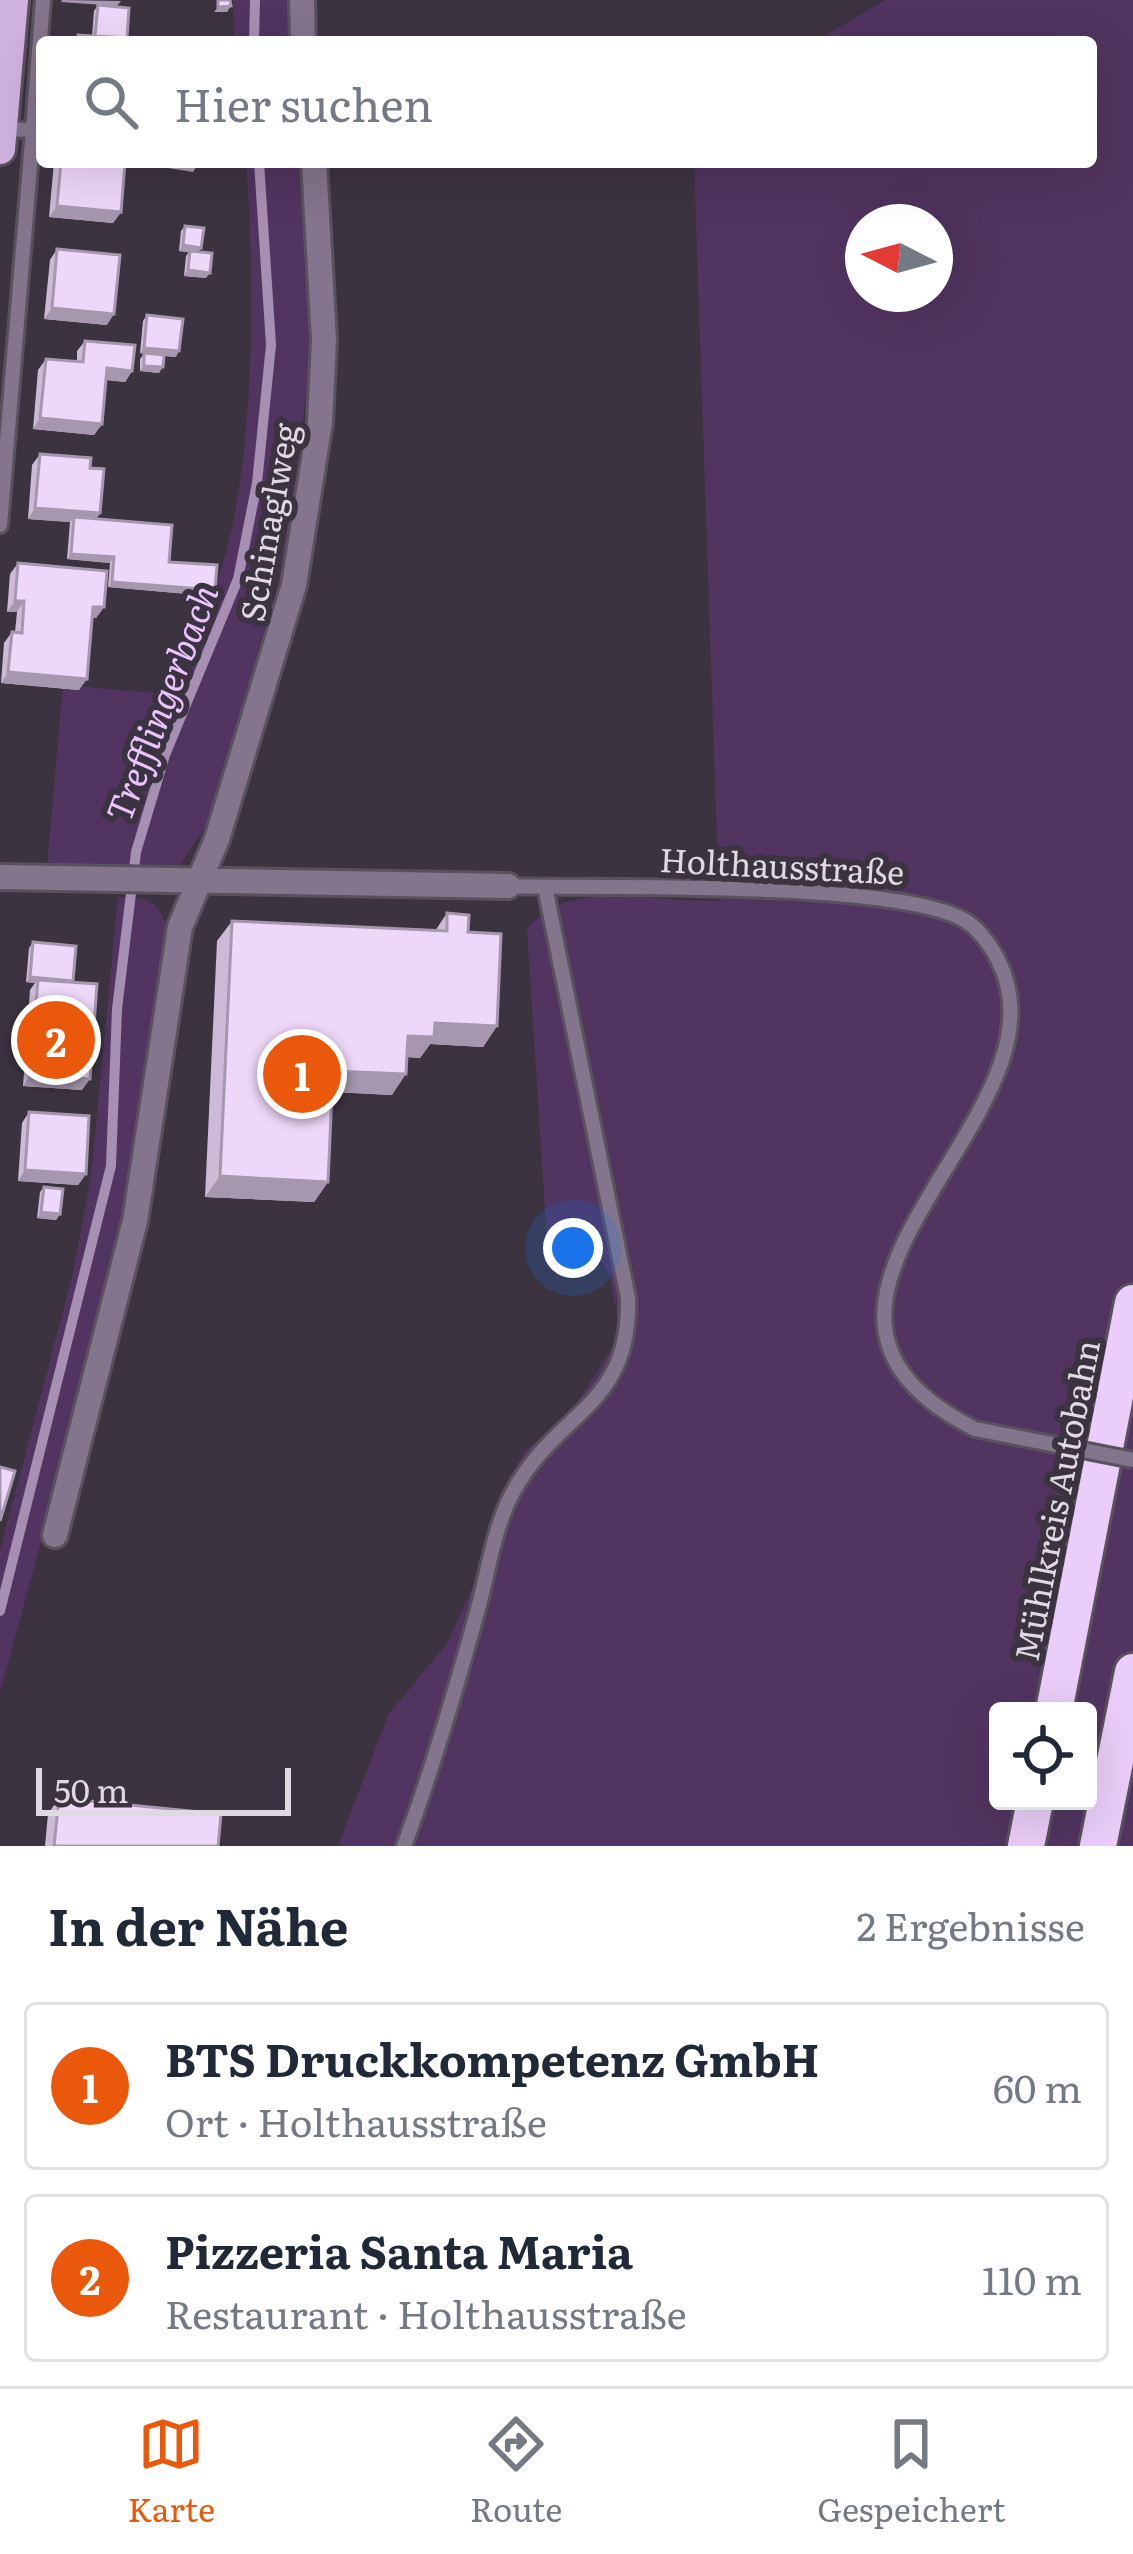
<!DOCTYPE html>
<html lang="de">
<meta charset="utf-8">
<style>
:root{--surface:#fff;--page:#f6f6f7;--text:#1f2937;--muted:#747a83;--line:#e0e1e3;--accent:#ea580c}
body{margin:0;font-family:Literata,serif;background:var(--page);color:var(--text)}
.controls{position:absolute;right:36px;bottom:36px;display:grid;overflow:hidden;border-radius:12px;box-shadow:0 12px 48px #0002}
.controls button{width:108px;height:108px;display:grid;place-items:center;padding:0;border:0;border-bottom:3px solid var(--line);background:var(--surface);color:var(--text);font:60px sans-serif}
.compass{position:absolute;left:845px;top:204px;width:108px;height:108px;border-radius:50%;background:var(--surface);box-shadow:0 12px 48px #0002;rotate:276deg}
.scale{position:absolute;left:36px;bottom:30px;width:255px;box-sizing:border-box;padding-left:12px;border:6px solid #dfd9e2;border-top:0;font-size:33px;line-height:42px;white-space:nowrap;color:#dfd9e2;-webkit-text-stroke:9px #3c3340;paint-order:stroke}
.you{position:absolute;left:573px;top:1248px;width:42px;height:42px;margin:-30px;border:9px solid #fff;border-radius:50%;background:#1a73e8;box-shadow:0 0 0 18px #1a73e833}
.badge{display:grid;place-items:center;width:78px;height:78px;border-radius:50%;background:var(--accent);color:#fff;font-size:39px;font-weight:700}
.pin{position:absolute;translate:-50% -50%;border:6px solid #fff;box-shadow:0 3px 12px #0006}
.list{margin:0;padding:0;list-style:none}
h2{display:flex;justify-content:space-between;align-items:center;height:156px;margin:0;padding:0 48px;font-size:51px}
h2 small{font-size:39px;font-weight:400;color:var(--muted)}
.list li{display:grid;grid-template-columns:78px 1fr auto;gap:36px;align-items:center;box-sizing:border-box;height:168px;margin:0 24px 24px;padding:0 24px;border:3px solid var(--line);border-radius:12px}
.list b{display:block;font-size:45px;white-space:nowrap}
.list p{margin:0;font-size:39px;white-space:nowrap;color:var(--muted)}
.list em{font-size:39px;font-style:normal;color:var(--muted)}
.icon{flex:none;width:66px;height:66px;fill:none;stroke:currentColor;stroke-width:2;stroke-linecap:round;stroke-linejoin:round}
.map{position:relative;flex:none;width:1133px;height:1846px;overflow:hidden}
.search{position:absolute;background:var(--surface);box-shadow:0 12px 48px #0002;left:36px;right:36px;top:36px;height:132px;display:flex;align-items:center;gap:30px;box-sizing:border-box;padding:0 42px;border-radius:12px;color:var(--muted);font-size:45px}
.sheet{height:540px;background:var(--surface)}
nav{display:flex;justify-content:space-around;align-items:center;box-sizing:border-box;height:168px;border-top:3px solid var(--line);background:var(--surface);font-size:33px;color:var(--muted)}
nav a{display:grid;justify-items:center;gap:6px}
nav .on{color:var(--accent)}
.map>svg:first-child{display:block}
.green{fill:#51345f;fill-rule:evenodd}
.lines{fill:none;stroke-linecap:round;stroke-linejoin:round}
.stream{stroke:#a78eb3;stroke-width:10}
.service-casing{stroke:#59515d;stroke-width:20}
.minor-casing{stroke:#59515d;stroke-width:30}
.primary-casing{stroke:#59515d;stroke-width:36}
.motorway-casing{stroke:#59515d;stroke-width:42}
.service{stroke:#83758b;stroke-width:14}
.minor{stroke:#83758b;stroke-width:24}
.primary{stroke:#cfb2de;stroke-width:30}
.motorway{stroke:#eacdf8;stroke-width:36}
.service-bridge-casing{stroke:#59515d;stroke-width:20;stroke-linecap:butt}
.service-bridge{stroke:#83758b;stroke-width:14}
.wall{fill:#cdbad6}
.shaded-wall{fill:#a797ae}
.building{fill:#eed8f9;stroke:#a797ae;stroke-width:3}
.labels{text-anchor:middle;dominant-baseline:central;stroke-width:12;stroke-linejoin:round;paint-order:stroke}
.street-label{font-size:33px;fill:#dfd9e2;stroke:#3c3340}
.water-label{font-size:36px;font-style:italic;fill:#ebc4ff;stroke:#3c3340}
</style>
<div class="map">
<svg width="1133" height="1846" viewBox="0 0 1133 1846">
<rect width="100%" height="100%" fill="#3c3340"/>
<path class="green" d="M233,0H291L292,42H234Z
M885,0H1133V1846H338L388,1715L448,1642L476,1579L499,1499L525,1451L572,1411L620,1335L610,1275L590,1244L547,1241L527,929C573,875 655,904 719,901L694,162H1091V42H814ZM863,222H935V294H863ZM998,1711H1088V1801H998Z
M246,162H300L312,290L309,371L288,540L230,754L207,824L180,865H47L63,685L166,694C188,647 214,599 227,549C255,438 255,276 246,162Z
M118,897C145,898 157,898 166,925L140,1118L101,1321L0,1693V1550L73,1273L91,1175Z"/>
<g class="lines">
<path class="stream" d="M254,42L255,0
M0,1611L111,1166L117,1009L136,852L165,755L238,579L257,483L271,345L259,162"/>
<defs>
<path id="service" d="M2,129L33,130L43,0
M0,525L33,130
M508,886C594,889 914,879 970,924C980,931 993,949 998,960C1080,1116 725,1303 975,1429
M404,1846C433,1768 456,1689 478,1609C488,1572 494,1528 512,1494C556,1410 631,1409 628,1298L545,887"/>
<path id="minor" d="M302,0L303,42
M0,877L508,886
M55,1535L135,1221L180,927L217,839L294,585L320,422L324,340L314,162"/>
<path id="primary" d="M0,149L13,0"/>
<path id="motorway" d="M1054,1711L1133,1303
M1026,1846L1035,1801
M1098,1846L1133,1672"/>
</defs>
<use href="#service" class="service-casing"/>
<use href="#minor" class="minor-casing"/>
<use href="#primary" class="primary-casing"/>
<use href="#motorway" class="motorway-casing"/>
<use href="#service" class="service"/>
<use href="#minor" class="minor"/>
<use href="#primary" class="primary"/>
<use href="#motorway" class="motorway"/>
<defs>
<path id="service-bridge" d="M975,1429L1133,1460"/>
</defs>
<use href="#service-bridge" class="service-bridge-casing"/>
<use href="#service-bridge" class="service-bridge"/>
</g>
<path class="wall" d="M98,5L127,38L161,42H73L78,35L92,36L94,11Z
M54,162H125L121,212L113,223L49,217Z
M185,226L201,248L198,251L206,278L184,276L186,256L189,252L179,251L181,231Z
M57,249L107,325L44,319L50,260Z
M147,315L176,357L164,356L159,373L140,371V359L144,354L140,353L143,321Z
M85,341L132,371L125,382L106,380L102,424L94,435L33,429L38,370L46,359L77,361V351Z
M40,454L90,468L100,513L96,519L169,562L211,596L108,587L110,563L67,559L70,522L28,519L32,465Z
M18,563L104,607L96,618H92L79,690L1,683L4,643L12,632H15L17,612H7L10,574Z
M447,913L468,932L497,1026L483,1047L430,1044L420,1058L407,1057L392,1095L332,1092L328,1182L314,1202L205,1197L217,941L232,921L435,931Z
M33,942L73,981L82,1090L23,1086L30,990L35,983L26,982L29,948Z
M29,1112L86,1174L78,1185L18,1181L22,1123Z
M44,1187L60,1214L56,1220L37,1218L40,1192Z
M59,1798L218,1846H45L48,1814Z"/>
<path class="shaded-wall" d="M62,0L121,1L117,6L61,2Z
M231,6L227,12H214L218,7Z
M145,162H168L197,166L193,172L143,164Z
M57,206L121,212L113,223L49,217Z
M183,245L201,248L197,254L179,251Z
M188,270L210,273L206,278L184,276Z
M52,308L114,314L107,325L44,319Z
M144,348L179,351L176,357L140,353Z
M144,366L163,367L159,373L140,371Z
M107,368L132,371L125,382L99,379Z
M40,418L102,424L94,435L33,429Z
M35,508L100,513L93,524L74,517L70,522L28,519Z
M71,554L114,557L110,563L67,559Z
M112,582L215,590L211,596L108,587Z
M15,601H24L17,612H7Z
M93,607H104L96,618H86Z
M8,672L87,679L79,690L1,683Z
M30,977L73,981L38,980L35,983L26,982Z
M435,1023L497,1026L483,1047L430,1044L420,1058L393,1056L408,1036Z
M333,1071L406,1074L392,1095L319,1091Z
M30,1075L90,1079L82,1090L23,1086Z
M25,1170L86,1174L78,1185L18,1181Z
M220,1176L328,1182L314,1202L205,1197Z
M41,1212L60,1214L56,1220L37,1218Z"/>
<path class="building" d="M218,0H230L231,6L218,7Z
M98,5L129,8L127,38L95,36Z
M78,35L161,41V42H77Z
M61,162H125L121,212L57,206Z
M168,162H197V166Z
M185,226L204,228L201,248L183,245Z
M57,249L120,255L114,314L52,308Z
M190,251L212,253L210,273L188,270Z
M147,315L183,319L179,351L144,348Z
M85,341L135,345L132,371L107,368L102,424L40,418L46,359L83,362Z
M144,353L164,355L163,367L144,366Z
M40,454L91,458L90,468L104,469L100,513L35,508Z
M74,517L172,525L169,562L217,565L215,590L112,582L114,557L71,554Z
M18,563L107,571L104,607H93L87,679L8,672L12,632L22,633L24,601H15Z
M447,913L469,915L468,932L501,934L497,1026L435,1023L434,1037L408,1036L406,1074L333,1071L328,1182L220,1176L232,921L447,931Z
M33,942L76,946L73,981L30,977Z
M38,980L97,984L90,1079L30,1075Z
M29,1112L89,1116L86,1174L25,1170Z
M44,1187L63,1189L60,1214L41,1212Z
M0,1467L15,1471L0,1521Z
M59,1798L221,1814L218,1846H54Z"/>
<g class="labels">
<g class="street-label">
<text transform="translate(267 522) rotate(-80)">Schinaglweg</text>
<text transform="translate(782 864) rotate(3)">Holthausstraße</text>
<text transform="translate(1055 1500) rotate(-79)">Mühlkreis Autobahn</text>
</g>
<g class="water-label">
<text transform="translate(160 702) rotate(-69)">Trefflingerbach</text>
</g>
</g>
</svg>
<div class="controls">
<button><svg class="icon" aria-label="locate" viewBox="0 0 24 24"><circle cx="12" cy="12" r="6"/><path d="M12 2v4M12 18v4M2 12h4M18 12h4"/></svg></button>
</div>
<svg class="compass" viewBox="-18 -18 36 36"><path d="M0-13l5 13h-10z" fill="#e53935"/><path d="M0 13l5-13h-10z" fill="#747a83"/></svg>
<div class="scale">50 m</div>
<div class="you"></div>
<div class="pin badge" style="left:302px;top:1074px">1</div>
<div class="pin badge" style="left:56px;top:1040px">2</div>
<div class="search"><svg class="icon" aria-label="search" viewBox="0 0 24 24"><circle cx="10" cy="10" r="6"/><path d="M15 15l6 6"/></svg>Hier suchen</div>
</div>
<section class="sheet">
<h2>In der Nähe<small>2 Ergebnisse</small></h2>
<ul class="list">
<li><span class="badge">1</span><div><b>BTS Druckkompetenz GmbH</b><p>Ort · Holthausstraße</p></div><em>60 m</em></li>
<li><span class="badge">2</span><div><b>Pizzeria Santa Maria</b><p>Restaurant · Holthausstraße</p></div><em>110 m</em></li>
</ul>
</section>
<nav>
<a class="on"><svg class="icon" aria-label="map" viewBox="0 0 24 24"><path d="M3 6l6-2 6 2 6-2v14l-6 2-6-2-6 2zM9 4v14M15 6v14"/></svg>Karte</a>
<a><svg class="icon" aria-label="directions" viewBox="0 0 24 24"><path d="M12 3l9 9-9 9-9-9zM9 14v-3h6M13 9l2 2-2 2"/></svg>Route</a>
<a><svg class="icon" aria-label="saved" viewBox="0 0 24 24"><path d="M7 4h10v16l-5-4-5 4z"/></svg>Gespeichert</a>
</nav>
